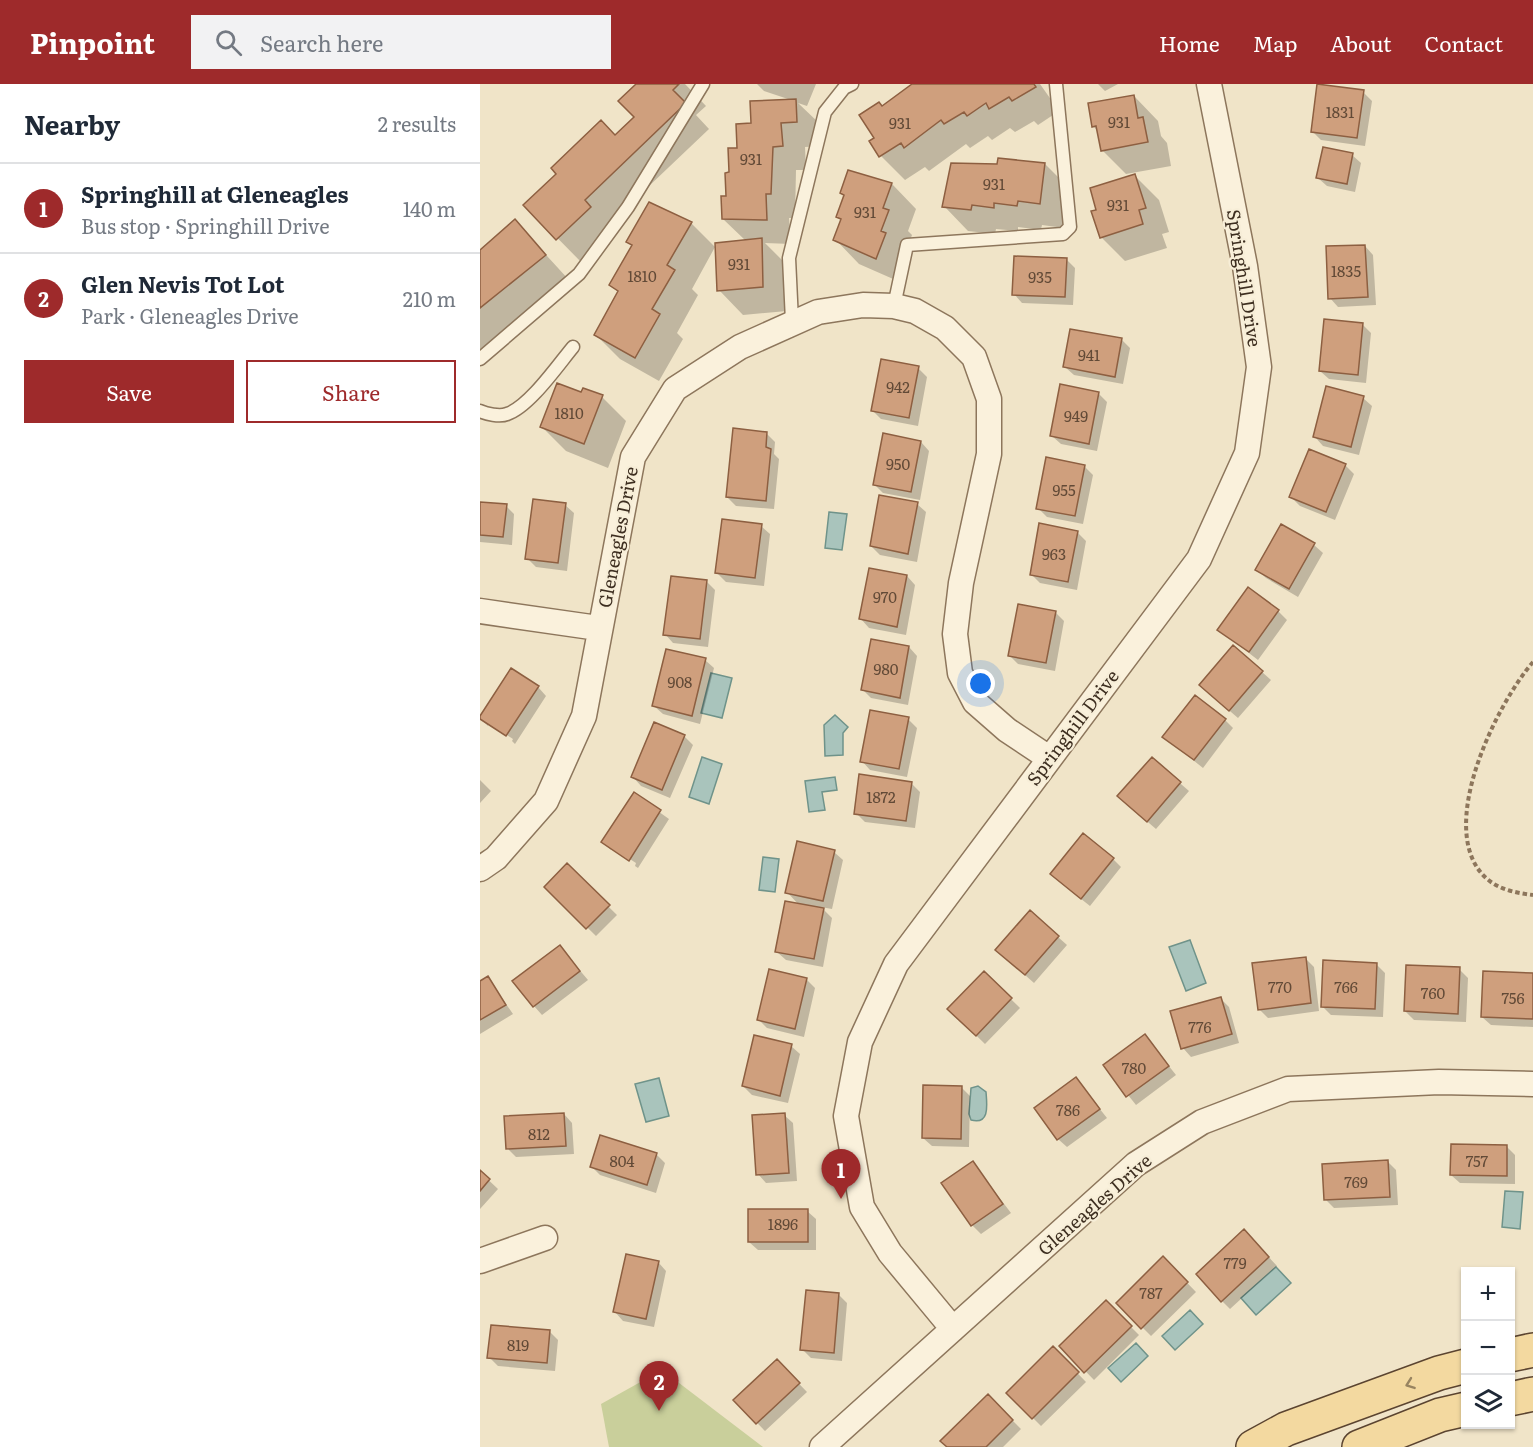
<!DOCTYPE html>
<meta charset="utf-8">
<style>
:root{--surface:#fff;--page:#f2f2f3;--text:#1f2937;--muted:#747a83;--line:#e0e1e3;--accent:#9e2a2b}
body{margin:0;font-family:Literata,serif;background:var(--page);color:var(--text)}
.controls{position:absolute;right:18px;bottom:18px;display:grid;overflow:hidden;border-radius:0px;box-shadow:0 2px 4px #0004}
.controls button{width:54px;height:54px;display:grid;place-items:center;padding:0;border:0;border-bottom:2px solid var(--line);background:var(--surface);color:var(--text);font:30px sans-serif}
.you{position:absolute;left:501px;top:600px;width:21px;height:21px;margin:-15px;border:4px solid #fff;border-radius:50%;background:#1a73e8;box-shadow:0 0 0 9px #1a73e833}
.badge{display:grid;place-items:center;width:39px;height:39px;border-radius:50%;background:var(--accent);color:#fff;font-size:20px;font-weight:700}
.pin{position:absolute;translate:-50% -50px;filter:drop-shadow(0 2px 3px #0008)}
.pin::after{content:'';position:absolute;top:32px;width:21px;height:18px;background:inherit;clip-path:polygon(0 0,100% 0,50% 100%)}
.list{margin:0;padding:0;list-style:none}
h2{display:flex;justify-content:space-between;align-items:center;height:78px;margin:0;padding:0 24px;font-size:26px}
h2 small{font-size:20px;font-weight:400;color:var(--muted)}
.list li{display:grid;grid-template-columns:39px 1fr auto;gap:18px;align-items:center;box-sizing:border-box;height:90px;padding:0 24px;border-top:2px solid var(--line)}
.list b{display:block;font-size:22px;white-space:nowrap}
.list p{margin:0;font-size:20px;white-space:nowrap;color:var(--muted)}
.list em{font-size:20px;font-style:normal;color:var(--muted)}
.actions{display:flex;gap:12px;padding:18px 24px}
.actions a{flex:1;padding:14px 0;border:2px solid var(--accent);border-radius:0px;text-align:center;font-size:21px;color:var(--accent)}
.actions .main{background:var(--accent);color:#fff}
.icon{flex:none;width:33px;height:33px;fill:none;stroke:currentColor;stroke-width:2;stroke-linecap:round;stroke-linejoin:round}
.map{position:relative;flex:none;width:1053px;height:1363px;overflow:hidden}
header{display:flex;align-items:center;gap:36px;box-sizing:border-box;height:84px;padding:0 30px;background:var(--accent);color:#fff}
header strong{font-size:28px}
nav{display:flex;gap:33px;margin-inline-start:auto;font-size:21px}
.search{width:420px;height:54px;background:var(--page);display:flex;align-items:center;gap:15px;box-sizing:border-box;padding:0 21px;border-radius:0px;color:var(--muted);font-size:22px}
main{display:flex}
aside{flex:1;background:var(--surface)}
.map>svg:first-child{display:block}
.green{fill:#c9cf9b}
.water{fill:#a9c4bc;stroke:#6f938a;stroke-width:1.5}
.shadow{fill:#0003}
.building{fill:#cf9f7d;stroke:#8d5f41;stroke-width:1.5}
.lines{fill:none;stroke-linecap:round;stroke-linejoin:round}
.service-casing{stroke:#8d765c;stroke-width:15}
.minor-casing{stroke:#8d765c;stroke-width:27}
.primary-casing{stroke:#5b4430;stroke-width:36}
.path{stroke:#8d765c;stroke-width:4;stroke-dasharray:4.5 3;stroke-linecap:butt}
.service{stroke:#faf1dc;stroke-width:12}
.minor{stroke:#faf1dc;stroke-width:24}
.primary{stroke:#f3d9a0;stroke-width:33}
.oneway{stroke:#988460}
.labels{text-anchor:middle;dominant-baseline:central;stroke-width:4.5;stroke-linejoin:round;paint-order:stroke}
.number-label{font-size:15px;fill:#624a37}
.street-label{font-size:18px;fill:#3d2e20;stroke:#f7eed8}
</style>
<header>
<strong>Pinpoint</strong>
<div class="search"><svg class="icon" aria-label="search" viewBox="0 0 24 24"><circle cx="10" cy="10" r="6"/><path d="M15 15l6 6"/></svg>Search here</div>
<nav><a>Home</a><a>Map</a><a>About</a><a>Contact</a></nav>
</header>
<main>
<aside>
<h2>Nearby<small>2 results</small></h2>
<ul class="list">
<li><span class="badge">1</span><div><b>Springhill at Gleneagles</b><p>Bus stop · Springhill Drive</p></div><em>140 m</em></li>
<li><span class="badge">2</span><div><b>Glen Nevis Tot Lot</b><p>Park · Gleneagles Drive</p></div><em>210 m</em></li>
</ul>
<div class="actions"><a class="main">Save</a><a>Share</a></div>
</aside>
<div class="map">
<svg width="1053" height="1363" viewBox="0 0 1053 1363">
<rect width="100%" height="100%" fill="#f0e4c8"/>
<path class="green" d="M182,1286L283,1363H129L121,1320Z"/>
<path class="water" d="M349,428L367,430L362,466L345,464Z
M231,589L252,594L242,634L221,629Z
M355,631L368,643L363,649V671L345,672L344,641Z
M222,673L242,680L229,720L209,713Z
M355,693L357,706L342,708L345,726L329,728L325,697Z
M283,773L299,775L295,808L279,806Z
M710,856L726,899L706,907L689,863Z
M179,994L189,1032L166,1038L155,1000Z
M498,1002L506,1008C507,1021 510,1041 491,1036L489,1030L491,1004Z
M1025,1107L1043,1108L1040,1145L1022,1143Z
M796,1183L811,1199L776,1231L761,1214Z
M710,1226L723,1240L695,1266L682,1252Z
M656,1259L668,1272L641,1298L628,1284Z"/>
<path class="shadow" d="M158,0H205L226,22L216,31L229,45L128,141L102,179L45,121L136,52L156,33Z
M277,0H336L327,22L318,19L340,40L341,62L325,63L326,86H316L315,134H309L311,160L285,159L306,180L307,227L263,231L239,206L266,157L243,135L250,90L259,65L273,40L311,16L284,7Z
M435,0H560L579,27L558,41L554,37L535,48L530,44L512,56L508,52L490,64L486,60L449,87L445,83L425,96L401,72L391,57L396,55L403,24Z
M618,0H638L625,7Z
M883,8L892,17L885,62L841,56L832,47Z
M654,12L678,37L681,52L687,59L691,82L646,90L622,66L619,48L613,42Z
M872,71L881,79L875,108L847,102L838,94Z
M565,80L589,104L584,144L562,141L561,146L538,143V147L516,145L515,150L488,147L464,122Z
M655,92L679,116L689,148L682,150L687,164L645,177L621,153Z
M412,100L436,125L428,147L432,151L425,170L420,198L379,180L355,155L362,137L357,132L365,112L361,109Z
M35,137L89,196L0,273V166Z
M211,139L235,163L212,205L218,211L197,249L203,255L179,297L140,275L115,250L139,209L131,201L153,162L148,157Z
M885,162L893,171L896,221L858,223L850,214Z
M586,175L595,184L593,221L542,219L534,210Z
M882,240L891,249L886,299L849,295L840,287Z
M641,255L650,264L643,300L594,291L585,283Z
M438,284L447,293L438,342L401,335L392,326Z
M618,309L627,318L617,367L581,360L572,352Z
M102,310L122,313L146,337L128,384L86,367L61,342Z
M883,314L892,322L879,371L843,362L835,353Z
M287,350L295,358L294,370L299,375L294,425L256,422L247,413Z
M441,358L449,367L440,416L403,409L394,400Z
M865,381L874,390L855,436L820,422L811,413Z
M604,382L613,391L603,440L567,433L558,424Z
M0,419L26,422L34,430L32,461L0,458Z
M437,420L446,428L437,478L400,471L391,462Z
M85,421L94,429L87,487L56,483L47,474Z
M281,442L290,450L284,502L246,498L237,489Z
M802,442L834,461L843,469L818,513L786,494L777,486Z
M597,448L606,457L597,506L560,499L551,490Z
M427,492L435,501L426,551L389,544L381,535Z
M227,498L235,506L228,563L193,559L185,550Z
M539,522L576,529L584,537L575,587L538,580L529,571Z
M798,527L807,536L778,576L739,546Z
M429,563L437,572L428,621L391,614L383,606Z
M225,576L234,584L220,640L183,630L174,622Z
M782,588L791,596L758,634L730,610Z
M58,603L66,612L35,660L32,657L33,655L8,639V642L0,634Z
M428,635L437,644L427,693L390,686L382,677Z
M745,636L753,644L723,684L684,653Z
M204,652L213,661L190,714L161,702L153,693Z
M672,675L709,707L676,745L648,721Z
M0,696L11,707L0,719Z
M431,699L440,708L435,744L385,738L376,729Z
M154,710L189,735L158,784L155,782L156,779L131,763V766L123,758Z
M354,768L363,776L352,825L341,823L352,834L343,883L306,876L297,868L319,821L307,808Z
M633,775L641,783L610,822L581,799Z
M87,782L137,831L116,852L66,803Z
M578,853L587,861L554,899L526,874Z
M80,863L108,896L62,931L54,922Z
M825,874L834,883L839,927L788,934L779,925Z
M896,880L905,889L903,933L851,931L842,922Z
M979,885L988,894L986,938L934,936L925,927Z
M504,889L540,924L505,960L469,925Z
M1053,890V943L1011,941L1002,933Z
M8,894L33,930L0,950V899Z
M327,896L335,904L324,953L287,944L279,936Z
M740,914L749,923L759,959L711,973L703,964Z
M665,952L696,991L656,1021L625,982Z
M311,962L320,970L308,1019L272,1011L263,1002Z
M596,995L627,1034L587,1063L578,1055Z
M481,1003L490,1012L489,1063L452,1062L443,1054Z
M84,1030L92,1039L94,1070L36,1073L27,1064Z
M304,1031L313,1039L317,1097L286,1099L278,1090Z
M1027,1063L1035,1071V1100L980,1099L971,1091Z
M176,1070L185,1079L176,1109L120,1091L112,1083Z
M908,1078L916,1086L918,1121L854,1124L846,1116Z
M493,1079L531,1129L501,1150L492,1141Z
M0,1088L18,1105L0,1125Z
M327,1127L336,1135V1166H278L269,1158Z
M773,1156L797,1182L750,1225L742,1217Z
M683,1174L716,1208L671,1252L638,1219Z
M178,1178L186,1187L174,1243L143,1237L135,1228Z
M358,1210L367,1219L362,1277L331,1274L322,1265Z
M626,1218L659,1251L614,1296L581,1262Z
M70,1248L78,1256L75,1287L18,1282L9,1273Z
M573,1264L606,1298L561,1342L528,1309Z
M297,1277L327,1308L285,1347L255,1316Z
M508,1312L541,1345L523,1363H469Z"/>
<path class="building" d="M156,0H199L193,6L206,19L105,116L111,123L76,156L43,121L76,90L71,84L121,36L135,51L154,33L138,17Z
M432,0H554L556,3L532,17L529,13L509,25L506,19L487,32L484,28L464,40L461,36L424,64L421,59L399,73L389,57L394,54L379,31L399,18L402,22Z
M837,0L884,6L877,54L831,48Z
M654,11L658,34L663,33L668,58L621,67L616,42L612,43L608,19Z
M316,15L317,38L301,39L303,62L293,63L291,110H286L287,136L242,135L241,112H246L245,89L249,88L248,64H257L256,40L271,39L270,17Z
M843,63L873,69L867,100L836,94Z
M518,74L565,79L560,120L538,117L537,122L514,119V124L492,121L491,126L462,123L471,79L517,80Z
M368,86L412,99L403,124L409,126L401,147L406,149L396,175L353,156L361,135L356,133L364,111L360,109Z
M655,90L666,124L659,126L663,140L620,154L611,127L616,126L610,104Z
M169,118L212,138L187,181L195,186L172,225L180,230L155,274L114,251L138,207L129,201L152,161L146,158Z
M35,135L66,171L0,224V166Z
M282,154L283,203L237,207L235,159Z
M885,161L888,213L848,215L846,162Z
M534,172L587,174L585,213L532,211Z
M844,235L883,239L878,291L839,287Z
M590,245L642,254L635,293L583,283Z
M401,275L439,282L429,334L391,327Z
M77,299L101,308L103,304L123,311L104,360L60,343Z
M580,300L619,308L609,360L570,352Z
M846,302L884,312L871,363L833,353Z
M253,344L287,348L286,363L291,365L286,417L246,413Z
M403,349L441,357L431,408L393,401Z
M829,365L866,380L846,428L809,413Z
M566,373L605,381L595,432L556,425Z
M399,411L438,418L428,470L390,462Z
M53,415L86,419L78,479L45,475Z
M0,418L27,420L23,453L0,451Z
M242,435L282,440L275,494L235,489Z
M559,439L598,447L588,498L550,491Z
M801,440L835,459L809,505L775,486Z
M389,484L427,491L417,543L379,535Z
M191,492L227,496L220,555L183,551Z
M768,503L799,526L769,568L737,546Z
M538,520L576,527L566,579L528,572Z
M391,555L429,562L420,614L381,606Z
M753,561L783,587L749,627L719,601Z
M186,565L226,574L212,632L172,622Z
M31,584L59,602L26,652L0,635V632Z
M715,611L746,635L714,676L682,653Z
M390,626L429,633L419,685L380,678Z
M174,638L205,651L182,706L151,693Z
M672,673L701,698L667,738L637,712Z
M379,690L432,698L426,737L374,730Z
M154,708L181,726L149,777L121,758Z
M603,749L634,774L601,815L570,790Z
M317,757L355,766L343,817L305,809Z
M87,779L130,821L106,845L64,803Z
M305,817L344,824L334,875L295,868Z
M550,826L579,852L545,891L515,866Z
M80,861L100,887L53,923L32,897Z
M826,873L831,919L778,926L772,879Z
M843,876L897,879L895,925L841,923Z
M926,881L980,883L978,930L924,927Z
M289,885L327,894L315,945L277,936Z
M504,887L532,914L496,952L467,925Z
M1003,887L1053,889V935L1001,933Z
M8,892L26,921L0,936V897Z
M741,913L752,950L701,965L690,927Z
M665,950L689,982L646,1013L623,981Z
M274,951L312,960L300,1012L262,1002Z
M596,993L620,1025L577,1056L554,1024Z
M443,1001L482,1002L481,1055L442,1054Z
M84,1029L86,1062L26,1065L24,1032Z
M305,1029L309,1089L276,1091L272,1031Z
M120,1051L177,1069L167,1101L110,1083Z
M971,1060L1027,1061V1092L970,1091Z
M908,1076L910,1113L844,1116L842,1080Z
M493,1077L523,1120L491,1142L461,1099Z
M0,1086L10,1095L0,1107Z
M268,1125H328V1158H268Z
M764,1145L789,1173L741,1218L716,1190Z
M146,1170L179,1177L166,1235L133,1228Z
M683,1172L708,1198L661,1245L636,1219Z
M326,1206L359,1209L354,1269L320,1266Z
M626,1216L652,1242L604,1289L579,1262Z
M11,1241L70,1246L67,1279L7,1274Z
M573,1262L599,1288L552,1335L526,1309Z
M297,1275L320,1299L276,1340L253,1316Z
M508,1310L533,1336L506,1363H467L460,1357Z"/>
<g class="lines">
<defs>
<path id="service" d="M414,222L427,161L583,150L590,143L576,0
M312,237L309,174L345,28L364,4L372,0
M0,275L99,190L148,123L223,0
M0,327C6,330 20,333 27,330C49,323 78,281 93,263"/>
<path id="minor" d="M0,527L118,544
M0,785L16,774L66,717L104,632L153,373L195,305L260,263L338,228L383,221L414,222L435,227L465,244L494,273L509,315V370L481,499L475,550L480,589L495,618L527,646L569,674
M0,1177L65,1154
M473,1245L410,1169L382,1123L366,1032L380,958L416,880L719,475L767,369L779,283L765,182L729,0
M342,1363L656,1080L722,1038L808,1005L959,998L1053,1000"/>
<path id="primary" d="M1030,1271L1053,1266
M1030,1315L1053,1310
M773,1363L806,1345L959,1289L986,1282
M879,1363L960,1331L986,1325"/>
</defs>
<use href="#service" class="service-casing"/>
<use href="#minor" class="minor-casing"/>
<use href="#primary" class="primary-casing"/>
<path class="path" d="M1053,578C1016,621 954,746 1006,794C1019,806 1037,809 1053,811"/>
<use href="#service" class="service"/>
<use href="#minor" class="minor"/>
<use href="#primary" class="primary"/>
</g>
<defs><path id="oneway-chevron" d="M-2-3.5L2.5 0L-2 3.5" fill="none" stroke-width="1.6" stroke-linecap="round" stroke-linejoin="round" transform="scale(1.5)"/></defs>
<use class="oneway" href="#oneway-chevron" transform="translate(930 1300) rotate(160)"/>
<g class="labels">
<g class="number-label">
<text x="860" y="27">1831</text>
<text x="639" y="37">931</text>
<text x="420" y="38">931</text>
<text x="271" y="74">931</text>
<text x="514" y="99">931</text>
<text x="638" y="120">931</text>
<text x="385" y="127">931</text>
<text x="259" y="179">931</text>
<text x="866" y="186">1835</text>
<text x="162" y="191">1810</text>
<text x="560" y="192">935</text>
<text x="609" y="270">941</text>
<text x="418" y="302">942</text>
<text x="89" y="328">1810</text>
<text x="596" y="331">949</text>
<text x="418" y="379">950</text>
<text x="584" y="405">955</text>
<text x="574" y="469">963</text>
<text x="405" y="512">970</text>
<text x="406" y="584">980</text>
<text x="200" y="597">908</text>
<text x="401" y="712">1872</text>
<text x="800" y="902">770</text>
<text x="866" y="902">766</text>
<text x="953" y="908">760</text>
<text x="1033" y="913">756</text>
<text x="720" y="942">776</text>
<text x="654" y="983">780</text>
<text x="588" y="1025">786</text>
<text x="59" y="1049">812</text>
<text x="142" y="1076">804</text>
<text x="997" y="1076">757</text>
<text x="876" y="1097">769</text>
<text x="303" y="1139">1896</text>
<text x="755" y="1178">779</text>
<text x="671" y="1208">787</text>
<text x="38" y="1260">819</text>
</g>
<g class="street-label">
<text transform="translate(765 194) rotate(81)">Springhill Drive</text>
<text transform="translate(137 453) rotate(-79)">Gleneagles Drive</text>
<text transform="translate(592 643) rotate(-53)">Springhill Drive</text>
<text transform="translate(614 1120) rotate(-41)">Gleneagles Drive</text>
</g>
</g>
</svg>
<div class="controls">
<button>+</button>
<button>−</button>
<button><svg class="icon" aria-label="layers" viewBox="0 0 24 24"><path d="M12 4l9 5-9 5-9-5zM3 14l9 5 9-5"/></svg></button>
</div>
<div class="you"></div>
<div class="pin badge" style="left:361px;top:1115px">1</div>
<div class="pin badge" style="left:179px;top:1327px">2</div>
</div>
</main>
